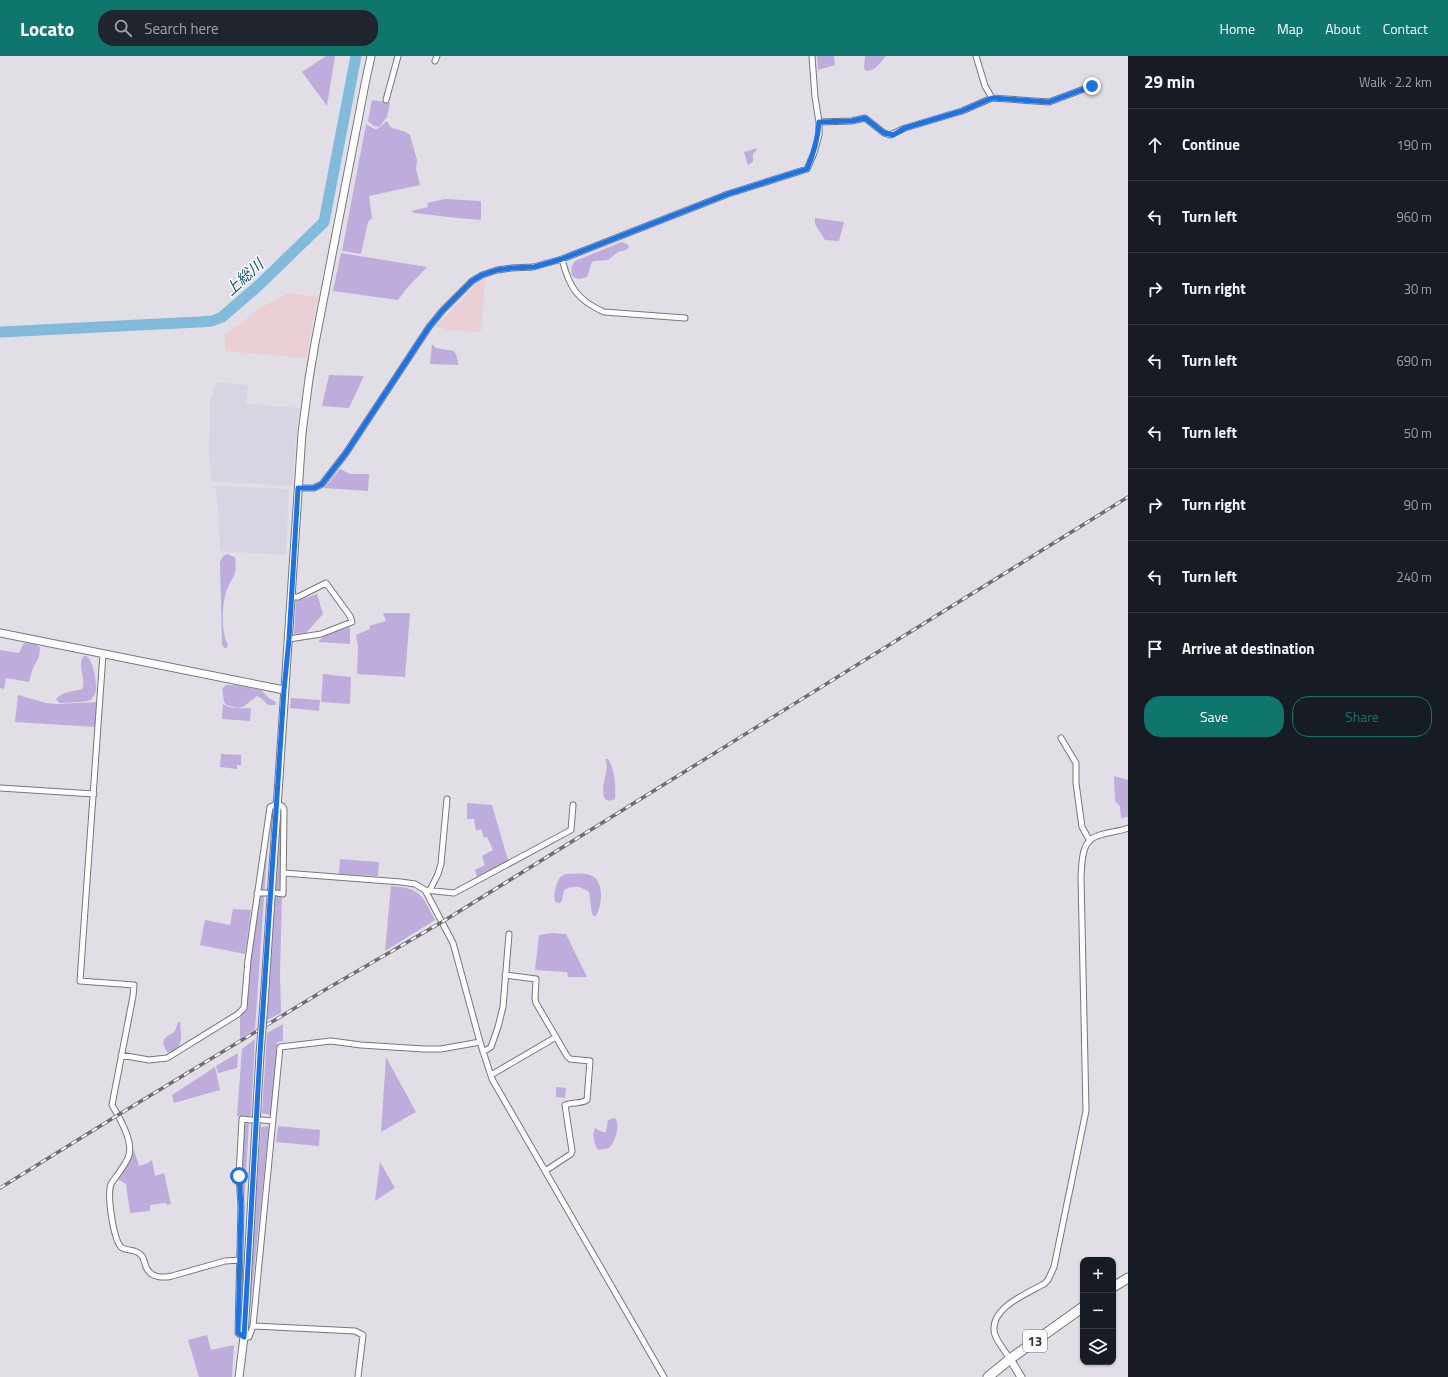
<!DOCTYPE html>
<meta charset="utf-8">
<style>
:root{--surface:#171b24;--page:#20242c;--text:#f1f3f6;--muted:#9ea1a6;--line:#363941;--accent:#0f766e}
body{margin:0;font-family:"Titillium Web","Noto Sans JP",sans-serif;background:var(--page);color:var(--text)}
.controls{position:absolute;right:12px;bottom:12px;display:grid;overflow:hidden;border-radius:8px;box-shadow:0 1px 3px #0004}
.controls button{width:36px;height:36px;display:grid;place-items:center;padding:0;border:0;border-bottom:1px solid var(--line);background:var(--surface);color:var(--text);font:20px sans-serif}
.stop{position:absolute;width:12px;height:12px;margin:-9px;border:3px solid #1a73e8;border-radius:50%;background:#fff}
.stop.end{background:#1a73e8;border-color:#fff;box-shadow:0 1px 4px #0008}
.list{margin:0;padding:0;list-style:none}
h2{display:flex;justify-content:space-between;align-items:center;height:52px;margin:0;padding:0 16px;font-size:17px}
h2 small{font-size:13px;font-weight:400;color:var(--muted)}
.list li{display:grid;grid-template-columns:26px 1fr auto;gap:12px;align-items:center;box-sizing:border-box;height:72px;padding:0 16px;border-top:1px solid var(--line)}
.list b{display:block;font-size:15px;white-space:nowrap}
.list em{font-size:13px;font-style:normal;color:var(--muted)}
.actions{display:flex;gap:8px;padding:12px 16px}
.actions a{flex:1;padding:9px 0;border:1px solid var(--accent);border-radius:16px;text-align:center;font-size:14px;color:var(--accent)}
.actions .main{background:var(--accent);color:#fff}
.icon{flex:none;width:22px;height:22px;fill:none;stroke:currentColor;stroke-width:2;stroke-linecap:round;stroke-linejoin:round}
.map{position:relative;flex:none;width:1128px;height:1321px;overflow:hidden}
header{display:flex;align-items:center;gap:24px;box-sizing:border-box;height:56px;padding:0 20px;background:var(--accent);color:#fff}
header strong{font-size:19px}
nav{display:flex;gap:22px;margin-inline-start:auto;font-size:14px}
.search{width:280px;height:36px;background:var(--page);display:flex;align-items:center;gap:10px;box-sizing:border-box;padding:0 14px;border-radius:16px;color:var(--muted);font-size:15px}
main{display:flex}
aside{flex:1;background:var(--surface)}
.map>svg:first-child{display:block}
.commercial{fill:#e9cfd4}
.built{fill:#d8d4e1}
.green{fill:#beaddc}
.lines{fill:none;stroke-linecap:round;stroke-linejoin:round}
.river{stroke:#81badb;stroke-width:11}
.minor-casing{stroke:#78767b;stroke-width:7}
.tertiary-casing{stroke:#78767b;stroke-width:9}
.trunk-casing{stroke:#78767b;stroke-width:11}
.minor{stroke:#fff;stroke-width:5}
.tertiary{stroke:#fff;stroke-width:7}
.trunk{stroke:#fff;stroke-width:9}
.rail-casing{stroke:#6f6d71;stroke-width:3.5}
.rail{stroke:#fff;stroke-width:2;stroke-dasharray:6;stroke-linecap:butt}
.tertiary-bridge-casing{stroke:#78767b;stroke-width:9;stroke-linecap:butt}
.tertiary-bridge{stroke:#fff;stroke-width:7}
.route{stroke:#1a73e8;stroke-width:5}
.labels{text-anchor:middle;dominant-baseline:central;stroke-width:3;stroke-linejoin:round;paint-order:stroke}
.shield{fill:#fff;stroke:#737274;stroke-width:1}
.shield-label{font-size:13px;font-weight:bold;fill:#373639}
.water-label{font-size:15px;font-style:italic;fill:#035171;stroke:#fff}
</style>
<header>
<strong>Locato</strong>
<div class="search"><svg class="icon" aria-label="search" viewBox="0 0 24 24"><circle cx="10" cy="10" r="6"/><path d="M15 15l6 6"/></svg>Search here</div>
<nav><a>Home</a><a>Map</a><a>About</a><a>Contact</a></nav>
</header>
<main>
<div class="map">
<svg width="1128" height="1321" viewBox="0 0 1128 1321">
<rect width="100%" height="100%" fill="#e1dfe5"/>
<path class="commercial" d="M485,223L481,276L445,274L436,270L477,227Z
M289,237L318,241L306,302L225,295V279L228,276L243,266L256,254Z"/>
<path class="built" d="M216,326L248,329L246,348L300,352L296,382L292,430L212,425L209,400L210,345Z
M215,430L289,433L286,499L220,495L218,452Z"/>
<path class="green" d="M326,0H335L327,50L302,16Z
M817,0H834L835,9L818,14Z
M865,0H886C880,6 876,15 867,15L864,13Z
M372,44L390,47L387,61L379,71L374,70L368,65Z
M387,65L389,69L392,72L406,76L410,79L417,104L416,113L420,129L369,140L372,162L368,166L361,198L342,195L366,68L374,73H377Z
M758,92L753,98V106L748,109L744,96Z
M445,143L481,145V164L457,162L414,157L411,155L428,151L427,147Z
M815,162L844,166L839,185L825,184L815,168Z
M622,186L627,188L629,191L626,194L618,196L608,204L593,205C589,210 590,215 587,221L579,223L573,221C570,214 571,208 577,204Z
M341,197L427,211L407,232L398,244L333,235Z
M432,288L436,292L454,295L457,301L458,309L430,308Z
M329,319L364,320L349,352L322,350Z
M340,413L350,418H369L368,435L324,432Z
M227,498L235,501C238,520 232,520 226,536C222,550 221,577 228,589L227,592H224L222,588L220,506L223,500Z
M317,538L323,558L306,577L294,578L296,545Z
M383,557H410L405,621L357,618L358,590L356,579L370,573L369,570L386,565Z
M350,571V588L318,586L324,580Z
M24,587L34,588L40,591L39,601L33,612L29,626L6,622L4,633L0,632V594L19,597Z
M84,600H86C94,604 98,630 95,638C94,640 92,642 91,644L81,646L60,647L57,645L56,643C62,635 73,636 82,633C87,623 76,609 84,600Z
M323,618L351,621L350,648L321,646Z
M226,629H234L261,634L269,642L276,646L275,649H268L262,643L257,640L243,651L237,652L226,649L224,645L222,633Z
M18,639L46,647L57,648L97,646L95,671L15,666Z
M291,642L320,644L319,655L290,652Z
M223,648C232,654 241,652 251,652L250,665L222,663Z
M221,698L241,699V709H237V713L220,711Z
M605,703H608C615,713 616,731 615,743C596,752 605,721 607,712C607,709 606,706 605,703Z
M1114,720L1128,724V761L1121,762L1120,750L1115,745Z
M467,747L492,749L508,804L477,821L475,814L485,809L482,800L493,794L487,781L484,782L481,773L476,775L474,763H467Z
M281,754L282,755V836L274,835Z
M269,769L255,973L240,983V961L246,952L250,906Z
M340,803L379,806L378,820L339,818Z
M566,818C575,818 585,816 592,820C605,826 602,852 595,861L592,858L589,836C580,830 574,829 564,834L562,845L560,847L555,846C553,836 556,829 560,821Z
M391,830C421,832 422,839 435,864L385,895Z
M274,839H282L280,920L281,957L267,964Z
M233,853L251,854L245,898L200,889L205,864L230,869Z
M552,877L566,878L587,921H568L567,916L535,914L539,879Z
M178,966H180C181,977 183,986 176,995L167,996C158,981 167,982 175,975Z
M283,968V985L277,986L271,1059L262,1057L267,977Z
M255,983L251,1060H237L242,993Z
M238,997L237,1012L218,1017L216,1010Z
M386,1001L416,1056L381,1076Z
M215,1011L220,1034L174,1047L172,1039Z
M556,1031L566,1032L565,1042L556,1041Z
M615,1062C621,1069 615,1086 609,1092L598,1094C594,1087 592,1079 595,1072L602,1076H606L608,1064Z
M243,1067L249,1068L244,1148L241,1117Z
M269,1070L250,1254L249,1236L261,1071Z
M278,1070L320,1074L319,1090L276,1086Z
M134,1094L139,1110L148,1107L152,1104L155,1120L164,1117L171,1148L167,1149L166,1147L150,1149V1155L130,1157L126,1128L118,1123L131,1101Z
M380,1106L395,1132L375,1145Z
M207,1279L211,1294L234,1289L232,1321H199L188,1284Z"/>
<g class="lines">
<path class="river" d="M0,276L199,266L212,265L222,261L258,230L324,166L356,0"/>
<defs>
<path id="minor" d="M976,0L985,30L992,42
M435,5L437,0
M386,44L398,0
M819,66L852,65L865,62L884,77L890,79L905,72L962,55L992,42L1049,46L1092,30
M562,203C569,231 577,244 604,256L685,262
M298,432H314L322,428L346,397L429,271L443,254L472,225L482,219L497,214L512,212L533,211L562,203L728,138L807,113L814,97L819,79V66L815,41L812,0
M289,583L321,578L352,566L350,560L326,527L298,541H291
M103,598L80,925L134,929L133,940L112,1049C119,1061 135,1087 128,1102C124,1111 116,1120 111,1128C107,1139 113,1182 121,1191C127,1196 135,1192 141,1199C145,1203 144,1208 147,1213C152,1222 164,1222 172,1220L225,1205L240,1204
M1061,682L1076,707V727L1082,771L1090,785
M0,732L94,738
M284,817L401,826L415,828L425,834L453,887L480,986L492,1023L664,1321
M425,834L454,837L571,774L573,749
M430,834L438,818L441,808L447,743
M257,837H266
M505,919L536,923L535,943L536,947L567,1000L570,1003L590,1005L587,1044C581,1048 572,1046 565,1049L572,1095L571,1098L545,1115
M483,996L491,991L498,971L503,951L509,878
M121,999L149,1004L167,1002L238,958L244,952L248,904L270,751L277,748L282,750L284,753L283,838L277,837
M491,1019L556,981
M251,1064L242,1063L239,1120L241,1150L238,1277L244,1281H249L253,1270L280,991L331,985L361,989L424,993H441L480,986
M262,1064L273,1065
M253,1270L355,1275L363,1279L358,1321
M1010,1303C1005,1295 998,1287 995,1279C987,1253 1026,1238 1044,1228L1048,1224L1054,1211L1086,1055L1081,821C1082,807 1081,785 1097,780C1107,776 1118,776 1128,772"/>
<path id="tertiary" d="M0,577L284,634
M264,947L302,377L309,323L315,287L365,28L371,0
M1010,1303L1021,1321
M239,1321L244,1281L260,998"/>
<path id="trunk" d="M1113,1231L1128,1222
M988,1321L1010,1303L1083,1251"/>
</defs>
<use href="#minor" class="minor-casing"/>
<use href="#tertiary" class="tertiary-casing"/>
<use href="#trunk" class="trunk-casing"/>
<use href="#minor" class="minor"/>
<use href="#tertiary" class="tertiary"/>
<use href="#trunk" class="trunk"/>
<defs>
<path id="rail" d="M0,1132L118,1059L323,935L442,866L1128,441"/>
</defs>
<use href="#rail" class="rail-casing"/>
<use href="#rail" class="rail"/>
<defs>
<path id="tertiary-bridge" d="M260,998L264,947"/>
</defs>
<use href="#tertiary-bridge" class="tertiary-bridge-casing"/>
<use href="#tertiary-bridge" class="tertiary-bridge"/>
</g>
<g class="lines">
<path class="route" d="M239,1120L241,1150L238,1277L244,1281L260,998L284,634L289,583L298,432H314L322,428L346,397L429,271L443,254L472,225L482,219L497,214L512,212L534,211L562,203L728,138L807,113C814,97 818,83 819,66L852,65L865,62L884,77L893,79L905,72L962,55L992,42L1049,46L1092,30"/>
</g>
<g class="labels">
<rect class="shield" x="1023" y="1274" width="24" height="22" rx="3"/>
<g class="shield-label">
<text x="1035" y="1285">13</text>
</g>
<g class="water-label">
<text transform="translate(244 221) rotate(-42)">上総川</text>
</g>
</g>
</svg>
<div class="controls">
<button>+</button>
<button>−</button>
<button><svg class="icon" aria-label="layers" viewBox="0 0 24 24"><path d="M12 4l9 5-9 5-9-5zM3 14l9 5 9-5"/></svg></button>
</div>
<div class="stop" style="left:239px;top:1120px"></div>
<div class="stop end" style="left:1092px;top:30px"></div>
</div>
<aside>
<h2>29 min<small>Walk · 2.2 km</small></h2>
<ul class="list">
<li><svg class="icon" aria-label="ahead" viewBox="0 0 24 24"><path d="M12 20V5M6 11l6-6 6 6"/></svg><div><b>Continue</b></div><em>190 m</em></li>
<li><svg class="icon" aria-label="left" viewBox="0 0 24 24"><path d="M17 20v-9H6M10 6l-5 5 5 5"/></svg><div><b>Turn left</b></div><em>960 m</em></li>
<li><svg class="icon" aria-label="right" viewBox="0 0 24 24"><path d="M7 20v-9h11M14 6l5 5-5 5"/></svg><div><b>Turn right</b></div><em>30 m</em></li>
<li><svg class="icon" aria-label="left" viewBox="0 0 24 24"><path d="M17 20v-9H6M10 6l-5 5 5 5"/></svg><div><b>Turn left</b></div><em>690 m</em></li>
<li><svg class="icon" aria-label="left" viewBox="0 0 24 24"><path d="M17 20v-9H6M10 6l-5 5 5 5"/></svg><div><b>Turn left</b></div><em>50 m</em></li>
<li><svg class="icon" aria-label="right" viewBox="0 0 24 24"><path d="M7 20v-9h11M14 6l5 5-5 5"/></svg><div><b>Turn right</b></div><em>90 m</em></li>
<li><svg class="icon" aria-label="left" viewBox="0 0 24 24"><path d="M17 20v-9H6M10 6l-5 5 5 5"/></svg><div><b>Turn left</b></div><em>240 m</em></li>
<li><svg class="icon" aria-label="arrive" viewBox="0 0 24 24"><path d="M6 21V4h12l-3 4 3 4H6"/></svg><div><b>Arrive at destination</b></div></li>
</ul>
<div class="actions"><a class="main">Save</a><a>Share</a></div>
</aside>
</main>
